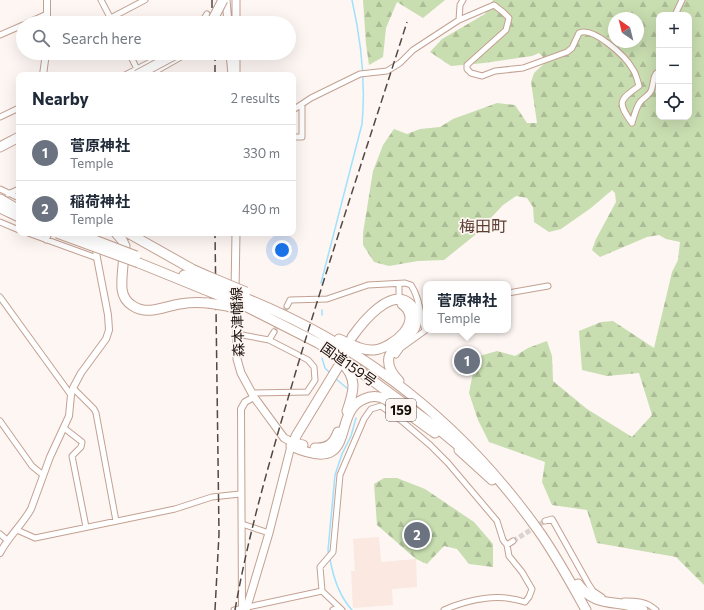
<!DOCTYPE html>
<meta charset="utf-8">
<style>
:root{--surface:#fff;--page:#f2f2f3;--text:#1f2937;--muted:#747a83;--line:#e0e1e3;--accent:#ba2c20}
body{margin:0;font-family:Commissioner,"Noto Sans JP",sans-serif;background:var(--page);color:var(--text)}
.controls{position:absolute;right:12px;top:12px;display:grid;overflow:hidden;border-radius:8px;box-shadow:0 4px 16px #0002}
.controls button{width:36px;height:36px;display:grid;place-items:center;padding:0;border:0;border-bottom:1px solid var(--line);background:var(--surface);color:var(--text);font:20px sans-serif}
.compass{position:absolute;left:608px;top:12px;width:36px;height:36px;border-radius:50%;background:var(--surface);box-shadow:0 4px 16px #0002;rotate:325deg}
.you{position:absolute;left:282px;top:250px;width:14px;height:14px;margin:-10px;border:3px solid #fff;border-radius:50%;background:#1a73e8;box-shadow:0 0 0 6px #1a73e833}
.badge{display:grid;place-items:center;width:26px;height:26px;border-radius:50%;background:var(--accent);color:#fff;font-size:13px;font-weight:700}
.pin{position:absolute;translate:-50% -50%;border:2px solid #fff;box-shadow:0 1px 4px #0006}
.popup{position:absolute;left:423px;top:281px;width:88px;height:52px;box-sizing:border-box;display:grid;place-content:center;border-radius:8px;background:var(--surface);filter:drop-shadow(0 1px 3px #0005);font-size:13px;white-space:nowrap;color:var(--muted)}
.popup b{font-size:15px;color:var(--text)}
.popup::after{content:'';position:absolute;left:50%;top:100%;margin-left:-8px;border:8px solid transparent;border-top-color:var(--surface)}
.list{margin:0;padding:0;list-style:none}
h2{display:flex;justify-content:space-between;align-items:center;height:52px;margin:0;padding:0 16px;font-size:17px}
h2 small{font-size:13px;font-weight:400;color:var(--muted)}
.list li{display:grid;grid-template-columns:26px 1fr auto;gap:12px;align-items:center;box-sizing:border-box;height:56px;padding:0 16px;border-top:1px solid var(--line)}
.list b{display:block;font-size:15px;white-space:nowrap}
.list p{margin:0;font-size:13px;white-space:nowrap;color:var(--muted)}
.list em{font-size:13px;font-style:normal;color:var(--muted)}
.icon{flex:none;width:22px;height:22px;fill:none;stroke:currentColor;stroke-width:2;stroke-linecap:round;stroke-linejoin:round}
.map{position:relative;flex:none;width:704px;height:610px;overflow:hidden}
.search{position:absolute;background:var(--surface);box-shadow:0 4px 16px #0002;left:16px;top:16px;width:280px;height:44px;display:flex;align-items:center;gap:10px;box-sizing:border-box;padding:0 14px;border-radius:22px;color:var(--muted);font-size:15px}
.panel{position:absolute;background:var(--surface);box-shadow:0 4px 16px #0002;left:16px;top:72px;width:280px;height:164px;border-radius:8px}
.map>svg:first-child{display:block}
.built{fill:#fae8e1}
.forest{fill:url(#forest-firs);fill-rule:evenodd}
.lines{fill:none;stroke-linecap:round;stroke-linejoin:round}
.stream{stroke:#a0e1fd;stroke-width:1.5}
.minor-tunnel{stroke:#dbd3d0;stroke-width:5;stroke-dasharray:5 2.5;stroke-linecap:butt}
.minor-casing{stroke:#c3a192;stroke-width:7}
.tertiary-casing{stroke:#c3a192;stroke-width:8}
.secondary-casing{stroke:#c3a192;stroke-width:9}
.trunk-casing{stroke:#c3a192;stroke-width:11}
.minor{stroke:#fff;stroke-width:5}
.tertiary{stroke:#fff;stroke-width:6}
.secondary{stroke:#fff;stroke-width:7}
.trunk{stroke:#fff;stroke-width:9}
.rail{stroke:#534843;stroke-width:1.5;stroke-dasharray:8 4;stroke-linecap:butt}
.trunk-bridge-casing{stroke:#c3a192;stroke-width:11;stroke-linecap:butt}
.trunk-bridge{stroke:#fff;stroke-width:9}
.labels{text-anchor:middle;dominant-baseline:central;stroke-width:3.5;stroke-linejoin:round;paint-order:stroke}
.shield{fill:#fdf6f3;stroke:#5d534e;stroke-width:1}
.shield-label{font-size:13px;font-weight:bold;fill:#190d08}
.street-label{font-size:14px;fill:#190d08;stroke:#fdf6f3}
.quarter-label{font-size:16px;fill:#5d4033;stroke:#fdf6f3}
</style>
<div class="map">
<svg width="704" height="610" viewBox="0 0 704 610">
<defs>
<pattern id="forest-firs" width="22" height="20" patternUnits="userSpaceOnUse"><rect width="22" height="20" fill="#c8ddb0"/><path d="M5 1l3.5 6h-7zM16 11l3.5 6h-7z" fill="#abbc96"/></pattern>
</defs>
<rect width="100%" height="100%" fill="#fdf6f3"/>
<path class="built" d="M379,537L381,562L416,559L417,587L392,589L393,605L353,608L351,571H355L353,539Z"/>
<path class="forest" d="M363,0H445L423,18L397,2L386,28L383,57L369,65L366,44Z
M493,0H704V585L676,557L597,543L587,510L552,505L542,482L545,462L489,442L478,420L469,393L476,357L497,351L515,356L528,348L547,341L552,356L553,381L587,409L632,437L652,415L639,373L607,376L582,370L579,331L601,322L613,321L654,348L672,272L678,260L680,242L666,239L659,235L647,237L600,257L592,250L596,239L616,202L615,193L612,190L591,208L561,229L549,232L534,222L533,207L527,198L516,196L503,205L475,235L444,260L418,261L389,266L374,262L363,245V233L373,171L383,145L394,129L407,134L420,129L440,127L453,119L497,103L515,105L527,123H537L531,82L534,73L547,61L539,53L532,56L484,63L451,66L430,52L442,39L485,14ZM659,15H689V117H659ZM614,18H638V42H614Z
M384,478H397L425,489L474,522L493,544V567L469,564L457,549L444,546L427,564L416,559L377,525L374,484Z"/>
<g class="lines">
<path class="stream" d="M321,283L362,124C366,82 361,40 352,0
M322,315V310
M322,358L325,368L330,373
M336,379L348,389
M329,555L328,550L335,475L342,454L351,436L356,418
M330,559C333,576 340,597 352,610"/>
<path class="minor-tunnel" d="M274,332L287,306
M513,541L545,521"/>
<defs>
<path id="minor" d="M101,0L113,23
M675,15L682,0
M459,20L460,5L463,0
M27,23L47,14
M101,23L145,0
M201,23L207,14
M0,35L23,25
M129,53L138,71
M125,75L168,53
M149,75L188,53
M293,110L311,98L360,74L387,71L400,63L413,50L459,20L494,5L503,12L509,18L506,30L467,65V69L471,73L482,76L495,71L523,68L567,52L572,48L579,33C593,26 625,56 632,68C636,73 637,79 639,86C619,100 617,102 632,123
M0,117L19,108
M632,123C634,116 636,108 640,102C644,97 651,95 652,88C654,81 653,75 659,71
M293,137H302V104
M0,189L19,198
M8,194L19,189
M0,222L19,230
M28,233L97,258
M46,240L49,233
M399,284V301
M508,293L548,286
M0,297L71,395
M287,306L290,300L327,299L368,285L405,283L411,285C420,298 420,315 425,330
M237,334L269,340L308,360L314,367L315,380L307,392L251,393
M269,340L274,332
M396,355L401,348L426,330
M73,388L94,409L96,413L116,521
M0,421L32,466L43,475
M64,428L82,442L81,447L72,456L86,527
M545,521L552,519L589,585L593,591L602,597
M242,524L269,533
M17,530L35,538L175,509L212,497L240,494
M0,534L7,540
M322,591L320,567L333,552L340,475L364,419L371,409L381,406L403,422L430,445L448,463L497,521L503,540L507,545L513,541
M322,591L342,610
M624,601C636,601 646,601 656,610
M234,610L322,591
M333,610L339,607
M444,610C469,599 499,593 525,602L529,597L532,589L522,572L509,556L507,545"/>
<path id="tertiary" d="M47,23V0
M43,75L46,53
M0,553C8,537 22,525 31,509L50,457L69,416L71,395L73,388L81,373L106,339L109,330L108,315L97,258L94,233
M242,608L241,409L245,402L254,397"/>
<path id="secondary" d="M226,0L228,23
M236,0V23
M230,53L232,75
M236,53V75
M235,291L236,233
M236,305L237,359L241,373L254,397L284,438L294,443
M246,610L269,533L291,446L290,442"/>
<path id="trunk" d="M0,147L19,137
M0,199L19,210
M0,208L19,217
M116,233L122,240L125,246C124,260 121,275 122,289C123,297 126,302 133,306C148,316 165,306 180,304C190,302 198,302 208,303
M128,233L192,269L210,277
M139,263L208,291
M184,275L209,284
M245,298C364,346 463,425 538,530C556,555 571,583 586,610
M245,306L318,343L335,353L437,428L465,451
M352,337C362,323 391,286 410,304C416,309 418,316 416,324C413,338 393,342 389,357C387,366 393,375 399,381
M339,339C351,344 362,351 374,350C393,348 425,321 402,304
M341,362C358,378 354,391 347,411
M303,445L294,443L296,436L338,367
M291,446C360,477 330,412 364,399C368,397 374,396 379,397C394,401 421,424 435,433
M315,448C328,449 334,443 338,432
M459,450L492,480
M578,584C597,610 618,598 643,610"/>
</defs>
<use href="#minor" class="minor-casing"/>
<use href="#tertiary" class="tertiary-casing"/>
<use href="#secondary" class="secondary-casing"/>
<use href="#trunk" class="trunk-casing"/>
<use href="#minor" class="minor"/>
<use href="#tertiary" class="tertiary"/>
<use href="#secondary" class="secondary"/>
<use href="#trunk" class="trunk"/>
<path class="rail" d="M212,0V23
M215,53V75
M215,610L219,534L215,233
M235,610C249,529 273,450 296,371C331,254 370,138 407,22"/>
<defs>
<path id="trunk-bridge" d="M211,23L223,0
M137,75L178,53
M57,233L139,263
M76,233L136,256
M210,277L246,292
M209,284L245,298
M208,291L245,306
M208,303L227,306L239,310"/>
</defs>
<use href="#trunk-bridge" class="trunk-bridge-casing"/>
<use href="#trunk-bridge" class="trunk-bridge"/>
</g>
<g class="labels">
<rect class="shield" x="386" y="399" width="30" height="22" rx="3"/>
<g class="shield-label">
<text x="401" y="410">159</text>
</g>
<g class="street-label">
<text transform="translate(237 322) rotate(-92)">森本津幡線</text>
<text transform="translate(349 364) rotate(35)">国道159号</text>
</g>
<g class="quarter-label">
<text x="483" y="225">梅田町</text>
</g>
</g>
</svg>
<div class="controls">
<button>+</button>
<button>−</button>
<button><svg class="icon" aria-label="locate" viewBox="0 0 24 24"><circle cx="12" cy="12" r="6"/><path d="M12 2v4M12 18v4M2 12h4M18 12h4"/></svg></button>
</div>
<svg class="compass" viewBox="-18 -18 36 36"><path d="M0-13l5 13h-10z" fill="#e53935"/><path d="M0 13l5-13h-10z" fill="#747a83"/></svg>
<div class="you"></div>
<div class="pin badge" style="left:467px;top:361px;background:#6b7280">1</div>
<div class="popup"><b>菅原神社</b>Temple</div>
<div class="pin badge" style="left:417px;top:535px;background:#6b7280">2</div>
<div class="search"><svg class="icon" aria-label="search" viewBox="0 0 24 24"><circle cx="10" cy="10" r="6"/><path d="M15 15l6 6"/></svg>Search here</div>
<section class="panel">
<h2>Nearby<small>2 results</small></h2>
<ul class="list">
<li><span class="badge" style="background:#6b7280">1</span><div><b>菅原神社</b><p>Temple</p></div><em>330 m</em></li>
<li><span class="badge" style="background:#6b7280">2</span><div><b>稲荷神社</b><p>Temple</p></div><em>490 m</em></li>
</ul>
</section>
</div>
